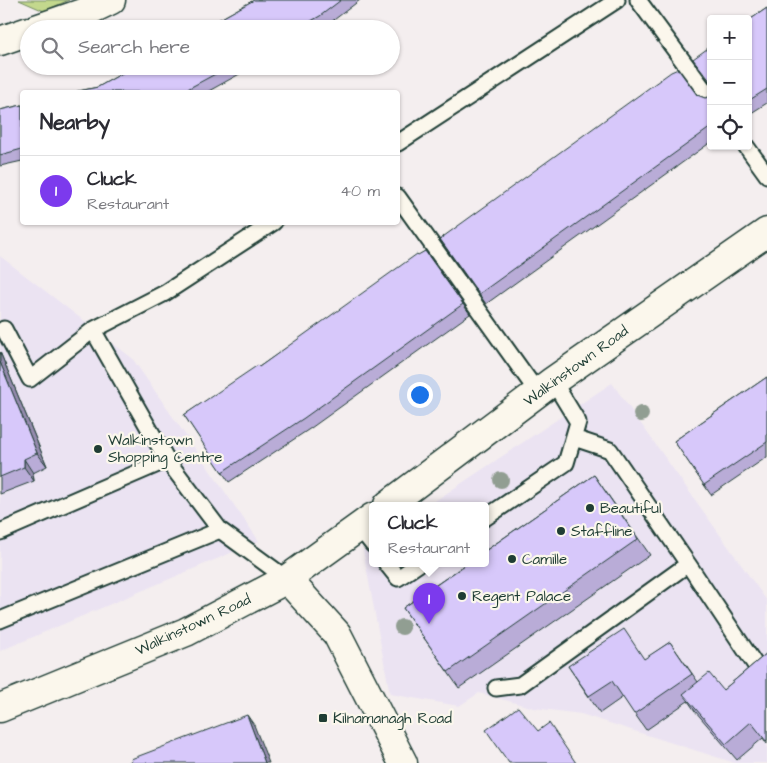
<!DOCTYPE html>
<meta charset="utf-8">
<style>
:root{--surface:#fff;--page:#f2f2f3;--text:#2b2b33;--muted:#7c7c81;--line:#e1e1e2;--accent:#7c3aed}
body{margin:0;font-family:"Architects Daughter",sans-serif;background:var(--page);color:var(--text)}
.controls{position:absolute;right:15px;top:15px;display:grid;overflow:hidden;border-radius:5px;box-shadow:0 1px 4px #0004}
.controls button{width:45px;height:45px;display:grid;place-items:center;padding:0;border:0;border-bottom:1px solid var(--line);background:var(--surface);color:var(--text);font:25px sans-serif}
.you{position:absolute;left:419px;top:394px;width:18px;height:18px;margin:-12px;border:4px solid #fff;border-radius:50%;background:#1a73e8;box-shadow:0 0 0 8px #1a73e833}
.badge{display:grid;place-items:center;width:32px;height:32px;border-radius:50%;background:var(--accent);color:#fff;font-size:16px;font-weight:700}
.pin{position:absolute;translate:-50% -41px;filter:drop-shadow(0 1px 2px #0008)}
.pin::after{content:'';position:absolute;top:26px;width:18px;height:15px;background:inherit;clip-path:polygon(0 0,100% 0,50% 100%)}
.popup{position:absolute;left:369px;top:502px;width:120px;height:65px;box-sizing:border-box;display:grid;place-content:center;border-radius:5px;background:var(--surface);filter:drop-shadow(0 1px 4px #0005);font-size:16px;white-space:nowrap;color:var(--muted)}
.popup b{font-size:19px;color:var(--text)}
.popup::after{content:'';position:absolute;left:50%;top:100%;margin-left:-10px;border:10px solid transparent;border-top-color:var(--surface)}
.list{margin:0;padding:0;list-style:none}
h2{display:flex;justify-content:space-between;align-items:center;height:65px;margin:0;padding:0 20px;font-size:21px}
h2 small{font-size:16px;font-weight:400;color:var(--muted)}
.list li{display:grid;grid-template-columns:32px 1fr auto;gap:15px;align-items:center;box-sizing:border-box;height:70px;padding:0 20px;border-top:1px solid var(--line)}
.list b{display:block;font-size:19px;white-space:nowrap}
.list p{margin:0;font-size:16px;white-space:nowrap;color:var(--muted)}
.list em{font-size:16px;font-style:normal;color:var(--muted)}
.icon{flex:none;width:28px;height:28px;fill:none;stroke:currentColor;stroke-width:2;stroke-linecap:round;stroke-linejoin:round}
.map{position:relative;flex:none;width:767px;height:763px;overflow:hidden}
.search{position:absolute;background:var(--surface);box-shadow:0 1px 4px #0004;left:20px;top:20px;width:380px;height:55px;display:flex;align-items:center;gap:12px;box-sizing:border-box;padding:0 18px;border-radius:28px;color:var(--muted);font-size:19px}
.panel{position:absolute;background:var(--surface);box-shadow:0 1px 4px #0004;left:20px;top:90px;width:380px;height:135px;border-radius:5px}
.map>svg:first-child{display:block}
.built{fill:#ebe3f2}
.green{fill:#c3d88d;stroke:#718a60}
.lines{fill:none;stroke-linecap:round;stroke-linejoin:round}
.service-casing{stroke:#1f3d34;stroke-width:19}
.minor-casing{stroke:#1f3d34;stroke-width:31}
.secondary-casing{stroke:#1f3d34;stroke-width:31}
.service{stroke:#fbf7ec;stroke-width:15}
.minor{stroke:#fbf7ec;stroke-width:28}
.secondary{stroke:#fbf7ec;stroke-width:28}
.tree{fill:#919e92}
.wall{fill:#b9acd7;stroke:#1f3d34}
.shaded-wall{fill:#968caf;stroke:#1f3d34}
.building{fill:#d7c8fa;stroke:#1f3d34}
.poi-dot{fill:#1f3d34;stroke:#fbf7ec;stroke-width:2}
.labels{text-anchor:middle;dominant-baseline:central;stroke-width:4.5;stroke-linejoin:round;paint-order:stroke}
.street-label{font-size:15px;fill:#1f3d34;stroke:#fbf7ec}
.poi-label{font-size:15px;fill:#1f3d34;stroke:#fbf7ec;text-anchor:start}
</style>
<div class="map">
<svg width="767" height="763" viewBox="0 0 767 763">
<rect width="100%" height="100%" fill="#f4eeef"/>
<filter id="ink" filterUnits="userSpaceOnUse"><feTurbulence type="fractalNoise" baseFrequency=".02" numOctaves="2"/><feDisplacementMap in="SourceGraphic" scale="10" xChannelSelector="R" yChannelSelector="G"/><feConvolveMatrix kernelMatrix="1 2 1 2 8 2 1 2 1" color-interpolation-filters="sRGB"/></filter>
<g filter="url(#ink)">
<path class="built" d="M0,256L132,358L259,541L0,651Z
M612,383L767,601V763H735L581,714L534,708L479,693L459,706L390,694L363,550L373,543V563H485V505H429Z"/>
<path class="green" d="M19,0H69L44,11Z"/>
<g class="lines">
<defs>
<path id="service" d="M638,0L711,99
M398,143L617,0
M746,146L767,175
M398,197L538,393
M274,222L165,293L93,330L167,460L220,530L287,579
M4,329L30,379L93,330
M485,518L566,463L578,422L553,381
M359,527L373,545
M0,532L167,460
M386,563L398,578L420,563
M688,564L756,666
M0,620L220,530
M496,688L520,685L688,564L610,450L574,438"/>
<path id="minor" d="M36,29L88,11L111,0
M0,41L29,31
M287,579L337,634L403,763"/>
<path id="secondary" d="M388,505L553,381L767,232
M0,708L186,632L287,579L373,517"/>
</defs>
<use href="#service" class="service-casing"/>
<use href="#minor" class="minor-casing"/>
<use href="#secondary" class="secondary-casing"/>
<use href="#service" class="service"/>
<use href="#minor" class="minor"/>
<use href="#secondary" class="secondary"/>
</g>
<g class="tree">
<circle cx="641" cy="414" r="8"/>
<circle cx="501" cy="480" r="8"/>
<circle cx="402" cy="627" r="8"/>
</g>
<path class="wall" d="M254,0H360L326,26L322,29H202Z
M767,8V103L748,115V21Z
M135,66H254L207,92H74L98,87Z
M697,95L705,98L709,97L711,95V142L486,304L440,239Z
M22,105V161L0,166V110Z
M425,251L470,314L311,428L229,482L184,415L259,367Z
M0,352L47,466L33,473L34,481L0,494Z
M767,377V457L711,495L674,441Z
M594,475L650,555L459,688L403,608Z
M670,642L698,682L723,690L767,653V744L763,738L737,760L695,711L688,701L646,730L623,697L600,713L568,666L645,659Z"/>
<path class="shaded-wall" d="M0,352L47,466L37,453L0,362Z
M24,459L33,473L34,481L24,467Z
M247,715L254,725L269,763H265Z"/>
<path class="building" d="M254,0H341L320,16L297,29H202Z
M767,8V89L748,101V21Z
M711,46V82L693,59Z
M135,66H230L182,92H74L98,87Z
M678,69L697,95L705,98L709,97L711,95V127L479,294L440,239L671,72Z
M22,105V149L0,155V110Z
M425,251L463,304L304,418L222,472L184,415L258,365L259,367L417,254L418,255Z
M0,362L37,453L24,459V467L0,477Z
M767,377V442L704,485L674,441Z
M594,475L638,539L448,672L403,608L468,563H485V551Z
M624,629L644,659L670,642L692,674L634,714L612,681L589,696L568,666Z
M767,653V740L766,741L751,722L726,744L683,694L709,673L723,690Z
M518,707L538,731L549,723L576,763H509L486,730Z
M247,715L265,763H127L132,761L131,759Z"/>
</g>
<g class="poi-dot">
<circle cx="98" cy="449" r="5"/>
<circle cx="590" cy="508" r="5"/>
<circle cx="561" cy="531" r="5"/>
<circle cx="512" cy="559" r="5"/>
<circle cx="462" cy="596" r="5"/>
<rect x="318" y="713" width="10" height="10" rx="2.5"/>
</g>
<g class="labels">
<g class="street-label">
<text transform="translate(576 366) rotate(-36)">Walkinstown Road</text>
<text transform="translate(193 625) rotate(-25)">Walkinstown Road</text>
</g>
<g class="poi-label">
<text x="108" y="440">Walkinstown<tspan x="108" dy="17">Shopping Centre</tspan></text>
<text x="600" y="508">Beautiful</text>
<text x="571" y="531">Staffline</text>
<text x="522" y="559">Camille</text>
<text x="472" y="596">Regent Palace</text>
<text x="333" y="718">Kilnamanagh Road</text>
</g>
</g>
</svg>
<div class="controls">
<button>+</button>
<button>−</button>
<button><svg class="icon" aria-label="locate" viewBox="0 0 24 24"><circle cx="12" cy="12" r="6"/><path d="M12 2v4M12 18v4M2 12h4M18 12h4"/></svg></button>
</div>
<div class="you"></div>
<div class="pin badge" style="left:429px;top:624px">1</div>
<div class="popup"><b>Cluck</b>Restaurant</div>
<div class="search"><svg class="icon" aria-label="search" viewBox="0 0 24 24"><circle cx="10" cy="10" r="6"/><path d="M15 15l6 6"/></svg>Search here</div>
<section class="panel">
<h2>Nearby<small></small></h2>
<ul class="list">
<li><span class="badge">1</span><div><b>Cluck</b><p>Restaurant</p></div><em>40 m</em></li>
</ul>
</section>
</div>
